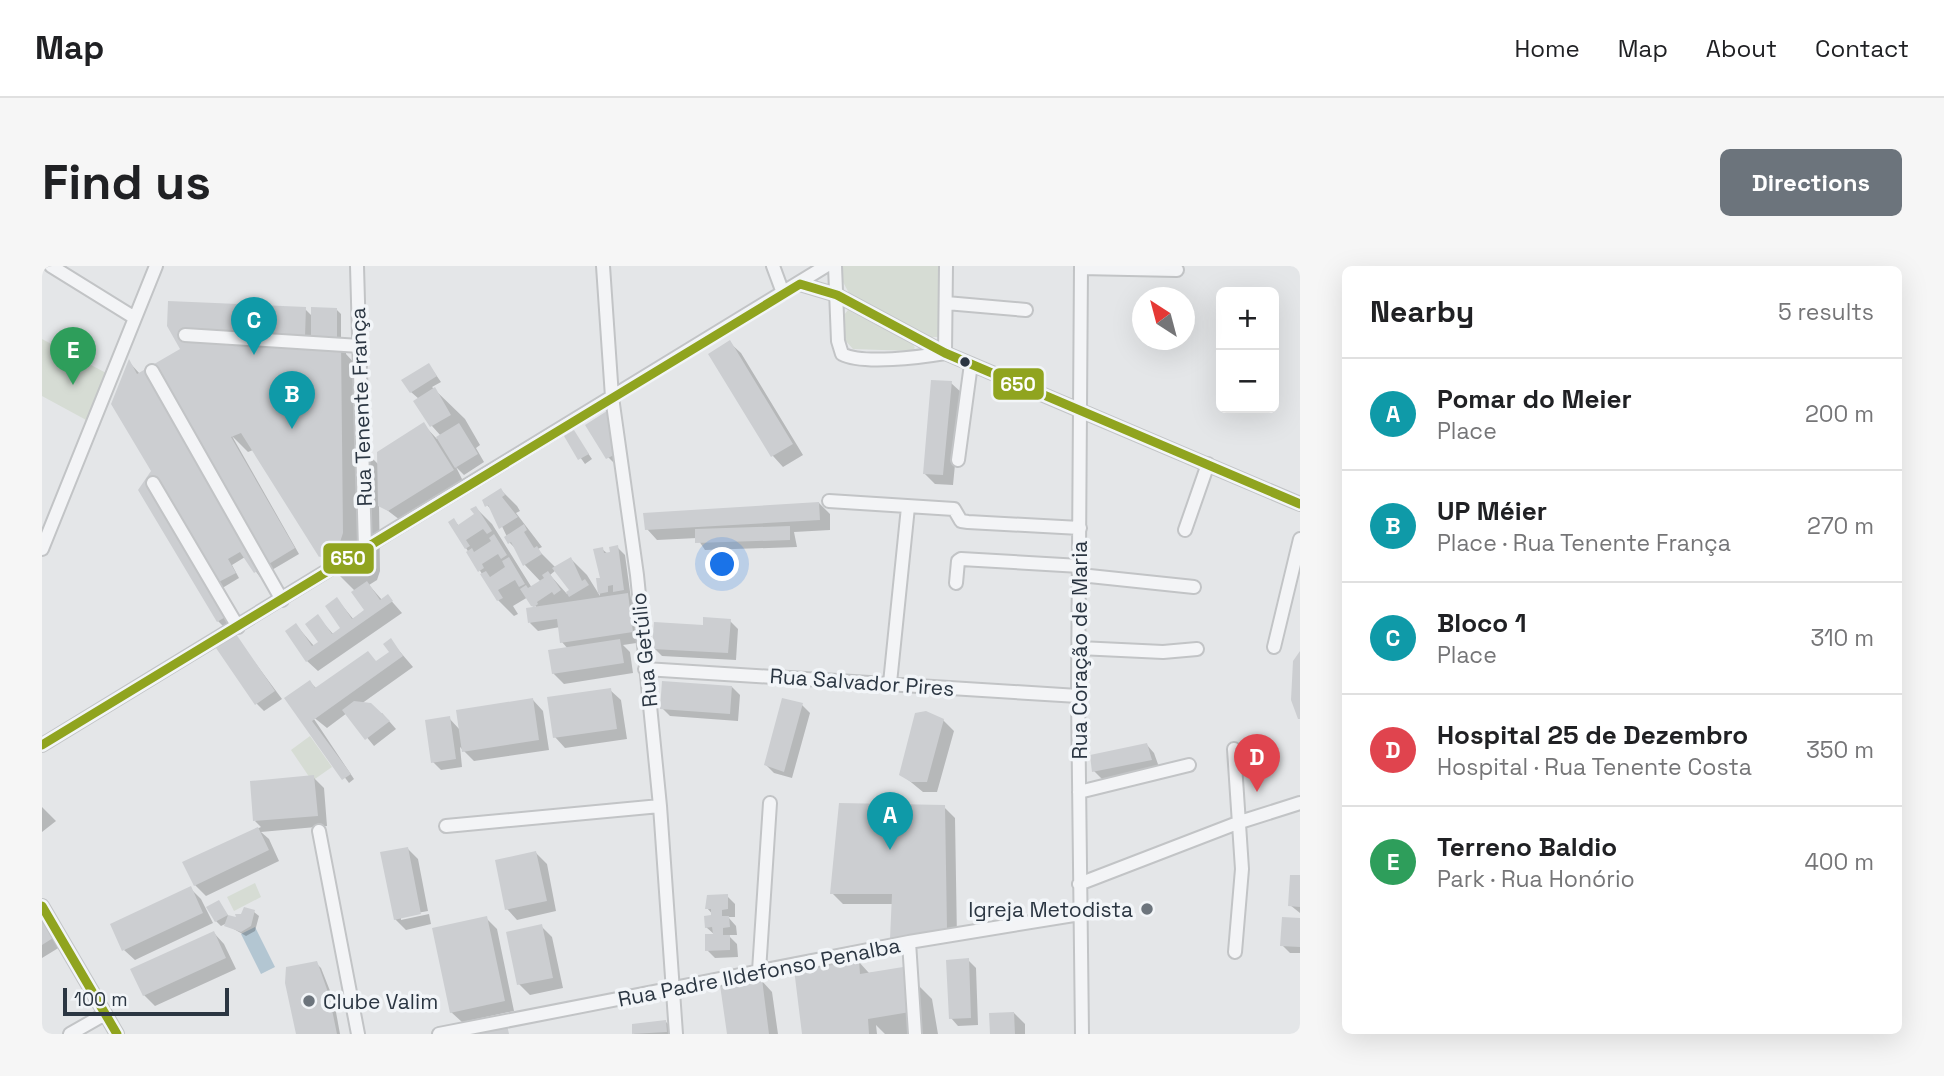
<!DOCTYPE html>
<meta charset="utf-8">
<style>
:root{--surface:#fff;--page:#f6f6f6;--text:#202124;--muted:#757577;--line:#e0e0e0;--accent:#6c747c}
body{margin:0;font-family:"Space Grotesk",sans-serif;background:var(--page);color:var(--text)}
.controls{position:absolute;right:21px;top:21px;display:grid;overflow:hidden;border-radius:10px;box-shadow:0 7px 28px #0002}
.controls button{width:63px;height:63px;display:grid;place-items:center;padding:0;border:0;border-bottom:2px solid var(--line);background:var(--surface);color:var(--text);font:35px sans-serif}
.compass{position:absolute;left:1090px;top:21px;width:63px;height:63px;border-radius:50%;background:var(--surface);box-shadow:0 7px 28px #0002;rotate:324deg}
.scale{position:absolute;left:21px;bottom:18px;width:166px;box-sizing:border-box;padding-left:7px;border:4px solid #2b3642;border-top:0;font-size:19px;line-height:24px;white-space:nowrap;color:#2b3642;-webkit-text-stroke:5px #f2f5f8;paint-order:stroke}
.you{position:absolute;left:681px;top:299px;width:24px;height:24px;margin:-18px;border:5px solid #fff;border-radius:50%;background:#1a73e8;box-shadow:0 0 0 10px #1a73e833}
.badge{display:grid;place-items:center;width:46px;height:46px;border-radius:50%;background:var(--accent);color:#fff;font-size:23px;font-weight:700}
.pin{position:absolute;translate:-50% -58px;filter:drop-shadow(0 2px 4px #0008)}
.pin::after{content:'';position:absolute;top:37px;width:24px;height:21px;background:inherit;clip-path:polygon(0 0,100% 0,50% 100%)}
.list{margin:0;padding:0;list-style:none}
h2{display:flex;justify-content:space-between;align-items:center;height:91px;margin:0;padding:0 28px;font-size:30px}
h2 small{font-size:23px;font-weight:400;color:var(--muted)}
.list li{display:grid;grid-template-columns:46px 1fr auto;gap:21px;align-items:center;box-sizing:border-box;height:112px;padding:0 28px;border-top:2px solid var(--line)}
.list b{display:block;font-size:26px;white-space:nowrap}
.list p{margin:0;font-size:23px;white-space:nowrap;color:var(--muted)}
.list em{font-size:23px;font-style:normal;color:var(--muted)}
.map{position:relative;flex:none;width:1258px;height:768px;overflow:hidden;border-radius:10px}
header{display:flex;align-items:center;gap:42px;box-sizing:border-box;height:98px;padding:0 35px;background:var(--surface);border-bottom:2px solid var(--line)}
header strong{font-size:33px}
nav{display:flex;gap:38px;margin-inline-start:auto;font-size:24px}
.intro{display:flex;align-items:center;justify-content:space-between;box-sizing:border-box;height:168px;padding:0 42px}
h1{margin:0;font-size:49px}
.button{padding:18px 32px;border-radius:10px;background:var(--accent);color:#fff;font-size:24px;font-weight:700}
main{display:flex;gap:42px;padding:0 42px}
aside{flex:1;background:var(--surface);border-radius:10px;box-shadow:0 7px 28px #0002}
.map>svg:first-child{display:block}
.green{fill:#d6dcd4}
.water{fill:#b3c6d2}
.shadow{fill:#0003;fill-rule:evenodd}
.building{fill:#ccced1}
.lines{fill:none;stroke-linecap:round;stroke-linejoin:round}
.minor-casing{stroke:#c2c4c6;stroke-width:16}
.minor{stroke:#f3f4f6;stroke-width:12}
.bus-1-casing{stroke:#f2f5f8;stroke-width:14}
.bus-1{stroke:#90a41f;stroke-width:9}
.bus-dot{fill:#2b3642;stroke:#f2f5f8;stroke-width:2.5}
.poi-dot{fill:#6c747c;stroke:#f2f5f8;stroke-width:2.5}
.labels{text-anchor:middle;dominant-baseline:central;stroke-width:7;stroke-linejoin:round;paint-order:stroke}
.street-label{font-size:21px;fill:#2b3642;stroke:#f2f5f8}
.poi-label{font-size:21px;fill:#2b3642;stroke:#f2f5f8;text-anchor:end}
.line-badge{stroke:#f2f5f8;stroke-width:2.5}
.badge-label{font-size:19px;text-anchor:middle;font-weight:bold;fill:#fff}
</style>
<header>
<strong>Map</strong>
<nav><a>Home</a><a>Map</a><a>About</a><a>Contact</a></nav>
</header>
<div class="intro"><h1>Find us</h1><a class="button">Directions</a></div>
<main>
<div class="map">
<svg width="1258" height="768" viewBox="0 0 1258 768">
<rect width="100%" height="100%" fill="#e4e6e8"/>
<path class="green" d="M801,0H898L896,71H889L808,29L801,16Z
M806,44L871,78L873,82L869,85L811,83L802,73V49Z
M0,73L66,108L46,155L0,130Z
M268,470L290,501L270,515L249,484Z
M213,617L219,631L192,645L185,631Z"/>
<path class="water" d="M213,661L233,701L219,708L199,668Z"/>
<path class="shadow" d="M263,43L271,51L294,43L299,48V76L304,81V88L315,100L322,184L337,199L382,159L395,173L399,170L390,160L374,135L377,133L369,126L387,99L399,116L390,121L423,153L438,179L434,182L442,196L422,209L414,201L421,215L358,254L337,238L338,305L335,314L327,319L340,334L346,331L360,347L276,405L265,395L254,359L272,380L278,376L276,351L292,369L301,362L295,333L312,354L325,345L313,325L278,290L211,184L206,186L190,170L257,288L218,311L203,291L190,299L197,312L177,324L194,352L181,360L176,355L98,224L111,206L88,97L98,108Z
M688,77L699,87L761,189L741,201L731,190L669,88Z
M909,117L920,127L911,219L893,218L882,207Z
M565,146L574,199L566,191Z
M532,167L550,193L543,198L524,171Z
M459,224L475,240L478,245L474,247L500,281L496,283L498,286L514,302L529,293L545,309L558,330L556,314L560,313V283L566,288L575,281L583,289L589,333L593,337L601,376L581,379L588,386L591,407L522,418L511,407L526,383L520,376L518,361L496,365L488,357L495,342L486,331L471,340L476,348L472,350L456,334L424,282L412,254L417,260L434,249V242L450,258L490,322L499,316L482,298L479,288L468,277L455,250L445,239ZM514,304L530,324L525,328L508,309Z
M777,237L788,248V264L752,266L755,281L663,284L655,272L615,274L605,263Z
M688,355L696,363L694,394L620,390L612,382L663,361Z
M194,371L240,433L222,445L215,438Z
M348,374L371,401L319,438L338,448L340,447L354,463L332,480L305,447L285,462L270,450L312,513L307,517L244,433L268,416L275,423L335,396L349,386Z
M690,421L698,429L696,455L628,450L620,442Z
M568,424L579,434L585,473L523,482L513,471Z
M491,434L501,445L507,484L432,495L418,481L420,501L399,504L391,496L407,452L418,464Z
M760,439L768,447L750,512L732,507L724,499Z
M901,454L912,465L895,526H881L859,508Z
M1105,479L1112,487L1117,501L1060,513L1052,505Z
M271,511L282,522L285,560L219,566L227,573L237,595L164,630L153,619L143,597L219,561L213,555Z
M0,541L14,555L0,566Z
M902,541L913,552L915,673L861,683L850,672L852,638H801L790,627Z
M366,583L376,593L386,645L359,650V654L387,648L389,658L364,664L353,653Z
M494,587L505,598L514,645L475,654L465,643Z
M1258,611V647L1248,639Z
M148,622L159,633L171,657L93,694L82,684Z
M685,630L693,638V651H686L694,660L695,669H686L695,678L696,691L673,692L665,684L673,669L664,661L673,651L665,642Z
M177,637L187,651L198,654L212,646L217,650L213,665L204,670L183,658L179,660L174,655Z
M444,652L455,663L472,745L420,756L409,746Z
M0,654L18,681L0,692Z
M1258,654V687H1248L1240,679Z
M499,660L510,671L521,722L488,729L477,718Z
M172,667L182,678L194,703L113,740L102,729Z
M926,694L934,702L936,759L916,760L909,752Z
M817,696L827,707L860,703L890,733L896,768H843L834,759L835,768H762L754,704Z
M274,697L279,702L292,735L298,768H256L244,717Z
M720,715L730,726L736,768H686L680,720Z
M972,747L983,758V768H950L949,748Z
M624,756L629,761V768H592V760Z"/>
<path class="building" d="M126,35L264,41L263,71H269V41L295,42V74H299L301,267L298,276L277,291L199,167L189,171L253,282L212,307L198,286L186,293L194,307L173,318L190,347L175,356L96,224L109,205L69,138L87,93L95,108L138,83L125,60Z
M688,74L751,178L729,191L666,88Z
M387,97L395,110L368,127L359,114Z
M889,114L910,115L901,209L881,208Z
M393,121L409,149L388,161L371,135Z
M565,145L569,146L574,188L564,193L543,159Z
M382,156L412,204L346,245L336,240L335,186Z
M417,157L436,188L413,202L394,171Z
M532,164L547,188L536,194L522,170Z
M459,222L463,229L460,231L476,251L457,263L446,239L443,241L440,234Z
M777,236L778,254L603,264L601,247Z
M434,240L450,265L445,268L441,263L424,274L428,280L423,283L406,256L412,252L416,259L432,248L428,243Z
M482,258L485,264L482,266L492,282L495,280L500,288L481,300L469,276L466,278L462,271Z
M748,260V274L653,277V263Z
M452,268L465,289L459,293L456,288L440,298L442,302L436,306L424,286L430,282L432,286L449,275L447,272Z
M576,279L582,324L571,326V319L566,320V326L556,328L554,312H558L551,283L561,281L562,287L568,286L567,281Z
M467,291L483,318L477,321L473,314L456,324L461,332L455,335L438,308L444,305L448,311L463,301L460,295Z
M529,291L540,315L543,313L547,319L527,331L524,326L527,324L510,302Z
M506,305L519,324L512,329L510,326L495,336L496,338L492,341L489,340L478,323L484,319L486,322L502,312L500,309Z
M325,315L338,334L346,328L351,335L264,396L243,365L254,357L270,380L276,376L263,358L276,348L290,368L298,362L283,340L295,331L310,353L322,344L309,326Z
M586,327L591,366L518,377L515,353L486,357L484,342Z
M661,351L689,353L686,387L610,383L612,356L661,359Z
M194,368L233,425L213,439L174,382Z
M349,372L361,390L270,455L309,508L300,514L242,432L268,414L273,422L326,385L334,395L347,386L341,378Z
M578,373L582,397L510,408L506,384Z
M1258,385V453H1256L1249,434L1251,395Z
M620,415L690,420L688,448L618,443Z
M569,422L575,463L511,472L505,431Z
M491,432L497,474L420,486L414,444Z
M740,432L761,437L742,506L722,499Z
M312,435L329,437L348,455L323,474L300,444Z
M884,445L902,453L885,516H869L857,509L873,447Z
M408,450L414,493L389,497L383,454Z
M1105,477L1110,494L1050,506L1048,489Z
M272,509L276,550L211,555L208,515Z
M797,537L903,539L905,663L848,673L850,628H788Z
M216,561L227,584L152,620L140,596Z
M366,581L379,648L352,654L338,586Z
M494,585L505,635L463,644L453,594Z
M1248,609H1258V641L1246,640Z
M149,620L161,647L80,685L68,658Z
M686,628V643L680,644V650H687L688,661L681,662V669H688V684L663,685V668H671L670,661L663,662L662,650L669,649V643H663L665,629Z
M177,634L186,649L173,656L164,641Z
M202,641L213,644L209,660L199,666L182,660L186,649L194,651L193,648H199Z
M445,650L463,735L408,747L390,662Z
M1240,651L1258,652V681L1238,680Z
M0,655L11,672L0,679Z
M500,658L511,712L475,719L464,666Z
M172,665L184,692L101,730L88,703Z
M927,692L929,752L907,753L904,694Z
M817,694L818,708L861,701L868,746L826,753L827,768H760L752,703Z
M275,695L287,729L295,768H254L243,717L244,701Z
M720,713L727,768H685L678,719Z
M972,746L973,768H948L947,747Z
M624,754L625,766L590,768V758Z
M465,759L467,768H438L437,766Z"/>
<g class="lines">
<defs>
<path id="minor" d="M9,0L93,52
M315,0L323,282
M561,0L570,131L595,309L618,540L634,768
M731,0L741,27
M793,0L796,75L800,88C821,99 879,91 903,87
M1039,0L1036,430L1040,768
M1039,2L1135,4
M758,18L795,29L903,87L1258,238
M904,37L984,44
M143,69L318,80
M903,87L904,0
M110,105L240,334
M916,194L929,98
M111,217L196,361
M787,235L912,243L919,255L926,256L1038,262
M1143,264L1166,198
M0,283L114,0
M1038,309L1152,321
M914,317L916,295L919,293L1038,300
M1232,381L1258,273
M1037,382L1121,386L1155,383
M603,403L1036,430
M848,417L866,241
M0,479L784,0
M1192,483L1200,603L1193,686
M1037,526L1147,499
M404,560L618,540
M277,565L316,768
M1037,618L1198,556L1258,537
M0,640L75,768
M867,676L873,768
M717,705L728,537
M28,768L63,748
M397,768L867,676L1038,648"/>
</defs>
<use href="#minor" class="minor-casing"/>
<use href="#minor" class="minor"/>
<defs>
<path id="bus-1" d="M0,479L758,18L795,29L903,87L1258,238
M0,640L75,768"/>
</defs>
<use href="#bus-1" class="bus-1-casing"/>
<use href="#bus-1" class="bus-1"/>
</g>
<circle class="bus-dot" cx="923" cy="96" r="6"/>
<g class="poi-dot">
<circle cx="1105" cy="643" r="7"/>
<circle cx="267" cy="735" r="7"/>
</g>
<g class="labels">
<g class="street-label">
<text transform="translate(319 141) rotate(-92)">Rua Tenente França</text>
<text transform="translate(602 384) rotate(-96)">Rua Getúlio</text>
<text transform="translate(1037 384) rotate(-90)">Rua Coração de Maria</text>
<text transform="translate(820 416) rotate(4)">Rua Salvador Pires</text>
<text transform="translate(717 706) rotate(-11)">Rua Padre Ildefonso Penalba</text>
</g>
<g class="poi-label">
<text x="1091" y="643">Igreja Metodista</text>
<text x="281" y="735" text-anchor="start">Clube Valim</text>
</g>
</g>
<g class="line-badge">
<rect x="950" y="101" width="53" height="34" rx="7" fill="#90a41f"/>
<rect x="280" y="276" width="53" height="33" rx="7" fill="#90a41f"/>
</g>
<g class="badge-label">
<text x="976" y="125">650</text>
<text x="306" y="299">650</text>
</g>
</svg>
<div class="controls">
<button>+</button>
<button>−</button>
</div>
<svg class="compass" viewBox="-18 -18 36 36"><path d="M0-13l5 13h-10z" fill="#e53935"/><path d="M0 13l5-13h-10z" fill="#757577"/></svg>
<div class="scale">100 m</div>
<div class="you"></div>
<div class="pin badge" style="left:848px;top:584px;background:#0f9aa8">A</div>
<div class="pin badge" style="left:250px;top:163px;background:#0f9aa8">B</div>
<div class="pin badge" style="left:212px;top:89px;background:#0f9aa8">C</div>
<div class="pin badge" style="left:1215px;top:526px;background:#e0444e">D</div>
<div class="pin badge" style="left:31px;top:119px;background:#2e9e5b">E</div>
</div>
<aside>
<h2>Nearby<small>5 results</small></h2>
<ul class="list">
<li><span class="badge" style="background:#0f9aa8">A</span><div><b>Pomar do Meier</b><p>Place</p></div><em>200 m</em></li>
<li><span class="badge" style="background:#0f9aa8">B</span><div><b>UP Méier</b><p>Place · Rua Tenente França</p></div><em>270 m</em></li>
<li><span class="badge" style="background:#0f9aa8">C</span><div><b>Bloco 1</b><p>Place</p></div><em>310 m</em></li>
<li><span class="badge" style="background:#e0444e">D</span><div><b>Hospital 25 de Dezembro</b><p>Hospital · Rua Tenente Costa</p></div><em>350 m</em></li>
<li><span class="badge" style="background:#2e9e5b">E</span><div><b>Terreno Baldio</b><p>Park · Rua Honório</p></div><em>400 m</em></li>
</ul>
</aside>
</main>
